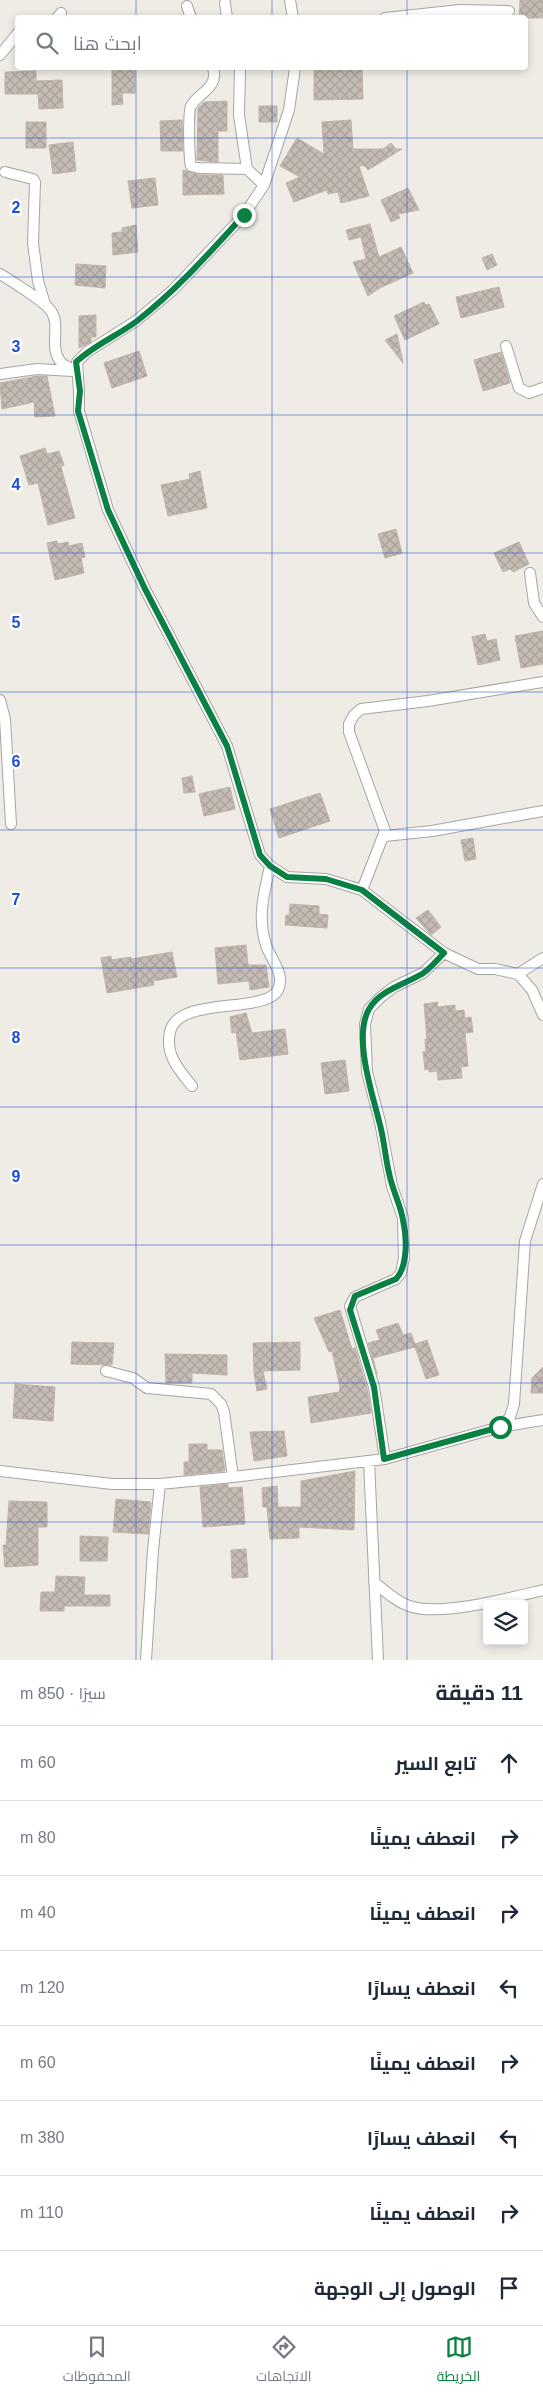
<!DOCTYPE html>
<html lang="ar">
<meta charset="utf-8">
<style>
:root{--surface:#fff;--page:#f6f6f7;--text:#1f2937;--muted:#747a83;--line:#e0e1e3;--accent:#0b8043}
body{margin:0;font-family:Helvetica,Cairo,sans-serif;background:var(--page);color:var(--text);direction:rtl}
.controls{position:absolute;right:15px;bottom:15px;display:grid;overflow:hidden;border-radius:5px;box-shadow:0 2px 8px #0003}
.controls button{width:45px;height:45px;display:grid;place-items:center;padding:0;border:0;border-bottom:1px solid var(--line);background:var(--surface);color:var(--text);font:25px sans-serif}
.stop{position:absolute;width:15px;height:15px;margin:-11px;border:4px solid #0b8043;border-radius:50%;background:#fff}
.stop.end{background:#0b8043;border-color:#fff;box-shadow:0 1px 5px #0008}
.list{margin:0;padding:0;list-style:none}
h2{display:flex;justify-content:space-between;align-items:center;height:65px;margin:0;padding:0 20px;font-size:21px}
h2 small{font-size:16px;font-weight:400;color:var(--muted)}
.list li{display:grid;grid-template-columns:32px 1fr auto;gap:15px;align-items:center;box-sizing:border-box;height:75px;padding:0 20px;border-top:1px solid var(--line)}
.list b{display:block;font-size:19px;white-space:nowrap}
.list em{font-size:16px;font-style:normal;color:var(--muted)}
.icon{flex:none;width:28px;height:28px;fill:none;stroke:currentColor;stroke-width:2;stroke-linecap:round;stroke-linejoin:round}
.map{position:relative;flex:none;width:543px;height:1660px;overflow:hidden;direction:ltr}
.search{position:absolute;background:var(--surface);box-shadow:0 2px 8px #0003;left:15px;right:15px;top:15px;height:55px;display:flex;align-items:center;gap:12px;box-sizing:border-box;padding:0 18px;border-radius:5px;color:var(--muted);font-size:19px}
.sheet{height:665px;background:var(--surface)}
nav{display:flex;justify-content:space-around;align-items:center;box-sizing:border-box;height:70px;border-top:1px solid var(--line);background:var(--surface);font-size:14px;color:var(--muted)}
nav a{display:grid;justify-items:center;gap:2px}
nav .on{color:var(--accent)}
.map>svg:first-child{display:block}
.building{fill:url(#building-cross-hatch);stroke:#c1b3a7}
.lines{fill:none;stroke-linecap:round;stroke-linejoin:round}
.street-casing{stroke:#a5a5a5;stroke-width:12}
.street{stroke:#fff;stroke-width:10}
.route{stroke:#0b8043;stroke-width:6}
.grid{fill:none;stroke:#1d4ed8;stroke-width:1;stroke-opacity:0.55}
.grid-label{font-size:16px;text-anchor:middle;font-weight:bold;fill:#1d4ed8;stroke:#fff;stroke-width:4.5;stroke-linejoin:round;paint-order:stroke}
</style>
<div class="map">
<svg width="543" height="1660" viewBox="0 0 543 1660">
<defs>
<pattern id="building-cross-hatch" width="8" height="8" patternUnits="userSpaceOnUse" patternTransform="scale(1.25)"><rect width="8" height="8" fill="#c4bcb4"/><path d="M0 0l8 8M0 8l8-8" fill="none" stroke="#a8a19a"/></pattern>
</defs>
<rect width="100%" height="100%" fill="#efece5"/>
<path class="building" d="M520,0H543V18H519Z
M112,68H135V93H122L123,104L112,105Z
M362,69L363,99L314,100V70Z
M36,71V81L62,80L63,108L39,109L38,94H5V72Z
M227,101V131H218V162L197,160L198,108L204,102Z
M259,106H277V122H259Z
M182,120L183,151H161L160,121Z
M351,120L353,149H383L391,143L396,149H402L368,170L365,166H359L369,196L341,203L338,192L328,194L327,190L294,202L286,183L300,177L280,166L297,138L324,154L322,122Z
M26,122H46V148H26Z
M73,142L76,171L53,174L49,145Z
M183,170L199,175H223L224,194L183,195Z
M155,178L158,205L132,208L128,181Z
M408,188L419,210L398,214L400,218L391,222L381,200Z
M370,224L379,257L401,247L413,273L380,288L368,296L353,262L366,259L361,237L349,240L346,230Z
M136,225L138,252L113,255L112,233L122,232V228Z
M492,254L497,265L487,270L482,258Z
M76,264L106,266L105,288L75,285Z
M499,287L504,307L461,318L456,297Z
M424,302L425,305L429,304L439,324L405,340L394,316Z
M96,315V337H91V342L79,348V316Z
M397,334L403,363L385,340Z
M139,351L147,376L112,388L104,363Z
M501,352L510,383L483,391L474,360Z
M37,376H47L55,416L35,417L34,402L2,409L0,383Z
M45,448L47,454L59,451L64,465L61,467L75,518L48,525L38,483L29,485L20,456Z
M200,471L207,508L168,516L161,485L190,479L189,474Z
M396,529L402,553L385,558L378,534Z
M57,541L58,544L68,542L69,546L82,543L85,557L81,558L84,573L55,580L47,543Z
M519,542L529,564L513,572L510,569L503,572L494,553Z
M543,631V664L521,668L515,636Z
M485,634L487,641L496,639L500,660L478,665L472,637Z
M192,776L195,792L184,793L182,778Z
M230,787L235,809L204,816L199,794Z
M320,793L330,821L279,838L270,809Z
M473,838L476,859L465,861L461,840Z
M290,904L319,906V914L328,915L327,928L285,925L286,915H289Z
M428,910L441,927L431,935L416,918Z
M246,945L248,965H266L269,987L250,990L249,981L218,984L215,948Z
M172,952L177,977L153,981L154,985L107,993L101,958L111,956L112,960L131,957V959Z
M438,1002L437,1007L455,1005V1011L464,1010L465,1018L471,1017L473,1032L465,1033L468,1066L461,1067L462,1078L438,1080L437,1071L429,1072V1069L425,1070L423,1052L426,1051L425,1039H427L424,1004Z
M246,1013L252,1033L285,1029L288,1054L240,1060L236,1032L232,1033L230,1017Z
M345,1060L349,1091L325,1094L321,1063Z
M340,1310L352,1349L355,1348L367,1388L371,1413L311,1423L308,1397L339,1392L340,1387L332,1351L329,1352L314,1318Z
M398,1323L403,1335L411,1333L415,1344L427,1340L439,1375L426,1379L415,1347L373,1358L377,1374L368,1343L380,1340L376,1330Z
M72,1342L114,1343L112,1365L71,1364Z
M300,1342V1370L263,1371L267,1389L257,1391L254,1373L253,1343Z
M165,1354L227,1355V1375L192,1373V1383H166Z
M543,1367V1393H531L532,1378Z
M15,1384L55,1387L53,1421L13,1418Z
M284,1431L287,1456L254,1461L250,1432Z
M189,1444H207V1450H222L225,1471L184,1475V1462H189Z
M355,1471L354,1530L299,1527V1538L270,1539L267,1507H263L262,1488L277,1486L278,1507H301V1481Z
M228,1484V1488L242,1487L245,1524L203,1527L200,1487Z
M116,1499L151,1502L148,1534L113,1532Z
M9,1501L47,1502V1527H38V1565L5,1567L3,1545H6Z
M80,1536L108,1537L107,1561H80Z
M246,1549L248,1577L232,1578L231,1550Z
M56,1576L85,1577L84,1595H110V1606H64V1611H40L41,1592H55Z"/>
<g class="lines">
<defs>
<path id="street" d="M290,0L293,18
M225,3L227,18
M187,6L191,18
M57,18L61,13
M385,18L460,10L509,11
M0,55L18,33
M213,68C219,88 199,92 191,106C188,110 189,160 191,166L199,168L247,169L264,185
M240,68L239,115L247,169
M295,68L289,110L264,185L244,215L173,290L136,321L87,352L77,362L79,391V411L108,510L145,589L227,746L260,855L270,866L287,877L326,879L362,890L444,953L478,969H495L518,974L532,990L543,1015
M5,172L33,179L35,182L33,243L38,281L45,304
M0,274C10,280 45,302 51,311C61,325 49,347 60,361C63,366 71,368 76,371
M506,346L519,388L529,393L543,388
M0,374L37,369L73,371
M530,573L534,603L543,617
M0,700L5,719L11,824
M385,836L432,831L543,811
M362,890L385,831L349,732V724L354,715L361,709L428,701L543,682
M518,974L543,958
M192,1086C179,1070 165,1055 170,1032C178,994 272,1016 279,987C284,972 270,958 266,945C257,917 264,893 270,866
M106,1371L133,1378L147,1388L211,1394L221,1404L224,1412L233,1477
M500,1427L510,1417L514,1404L525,1241L543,1184
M385,1459L374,1387L350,1306L355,1297L396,1279L401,1273L404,1258L403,1218L392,1186L380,1122L367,1072L365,1024L369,1009L381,997L394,987L423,973L444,953
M369,1461L378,1660
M0,1471L112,1484H160L233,1477L385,1459L500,1427L543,1420
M374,1582C385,1591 395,1601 409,1606C440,1617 510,1598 543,1590
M146,1660L153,1550L160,1484"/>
</defs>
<use href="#street" class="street-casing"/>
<use href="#street" class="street"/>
</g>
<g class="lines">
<path class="route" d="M244,215C210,252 177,290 137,321C117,336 94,345 76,362L80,391L78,411L108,510L145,589L227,746L260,855L270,866L287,877L326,879L362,890L444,953C437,960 430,969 422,974C405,984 380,990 369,1009C353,1037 372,1092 379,1121C384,1138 385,1156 389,1173C392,1189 401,1206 403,1220C407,1237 408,1266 396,1279L355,1296L350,1310L374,1387L384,1459L500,1427"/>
</g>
<path class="grid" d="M136,0V18M272,0V18M407,0V18M136,68V1660M272,68V1660M407,68V1660M0,138H543M0,277H543M0,415H543M0,553H543M0,692H543M0,830H543M0,968H543M0,1107H543M0,1245H543M0,1383H543M0,1522H543"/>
<g class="grid-label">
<text x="16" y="213">2</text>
<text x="16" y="352">3</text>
<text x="16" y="490">4</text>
<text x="16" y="628">5</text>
<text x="16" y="767">6</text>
<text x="16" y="905">7</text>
<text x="16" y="1043">8</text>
<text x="16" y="1182">9</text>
</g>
</svg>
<div class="controls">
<button><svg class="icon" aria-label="layers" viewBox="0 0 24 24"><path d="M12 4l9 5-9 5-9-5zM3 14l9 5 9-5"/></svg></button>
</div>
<div class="stop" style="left:500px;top:1427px"></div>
<div class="stop end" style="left:244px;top:215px"></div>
<div class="search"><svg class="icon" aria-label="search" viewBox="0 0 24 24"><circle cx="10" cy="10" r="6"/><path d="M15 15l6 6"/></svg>ابحث هنا</div>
</div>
<section class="sheet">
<h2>11 دقيقة<small>سيرًا · 850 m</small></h2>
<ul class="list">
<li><svg class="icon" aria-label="ahead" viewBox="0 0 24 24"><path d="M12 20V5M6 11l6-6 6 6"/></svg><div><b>تابع السير</b></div><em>60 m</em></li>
<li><svg class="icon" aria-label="right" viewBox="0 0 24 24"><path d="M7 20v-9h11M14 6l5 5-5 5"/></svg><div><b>انعطف يمينًا</b></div><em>80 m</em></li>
<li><svg class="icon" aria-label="right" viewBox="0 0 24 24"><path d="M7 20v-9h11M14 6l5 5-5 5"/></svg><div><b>انعطف يمينًا</b></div><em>40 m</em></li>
<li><svg class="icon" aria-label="left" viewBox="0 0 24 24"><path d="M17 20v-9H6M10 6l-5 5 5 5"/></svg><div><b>انعطف يسارًا</b></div><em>120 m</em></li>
<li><svg class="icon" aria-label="right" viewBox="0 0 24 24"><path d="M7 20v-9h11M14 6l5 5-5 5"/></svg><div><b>انعطف يمينًا</b></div><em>60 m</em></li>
<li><svg class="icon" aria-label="left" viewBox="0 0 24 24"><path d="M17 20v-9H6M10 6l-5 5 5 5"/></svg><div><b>انعطف يسارًا</b></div><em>380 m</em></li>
<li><svg class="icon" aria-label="right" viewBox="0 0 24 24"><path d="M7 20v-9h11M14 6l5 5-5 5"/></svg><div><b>انعطف يمينًا</b></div><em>110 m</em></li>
<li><svg class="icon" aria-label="arrive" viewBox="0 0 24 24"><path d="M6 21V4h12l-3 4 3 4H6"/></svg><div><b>الوصول إلى الوجهة</b></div></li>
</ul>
</section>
<nav>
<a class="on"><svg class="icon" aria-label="map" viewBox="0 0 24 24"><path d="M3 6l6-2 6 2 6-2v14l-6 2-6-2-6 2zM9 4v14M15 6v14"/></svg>الخريطة</a>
<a><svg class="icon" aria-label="directions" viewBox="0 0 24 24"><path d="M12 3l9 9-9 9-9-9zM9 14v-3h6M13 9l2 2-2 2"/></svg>الاتجاهات</a>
<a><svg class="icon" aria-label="saved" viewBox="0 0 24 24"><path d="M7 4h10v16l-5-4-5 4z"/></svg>المحفوظات</a>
</nav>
